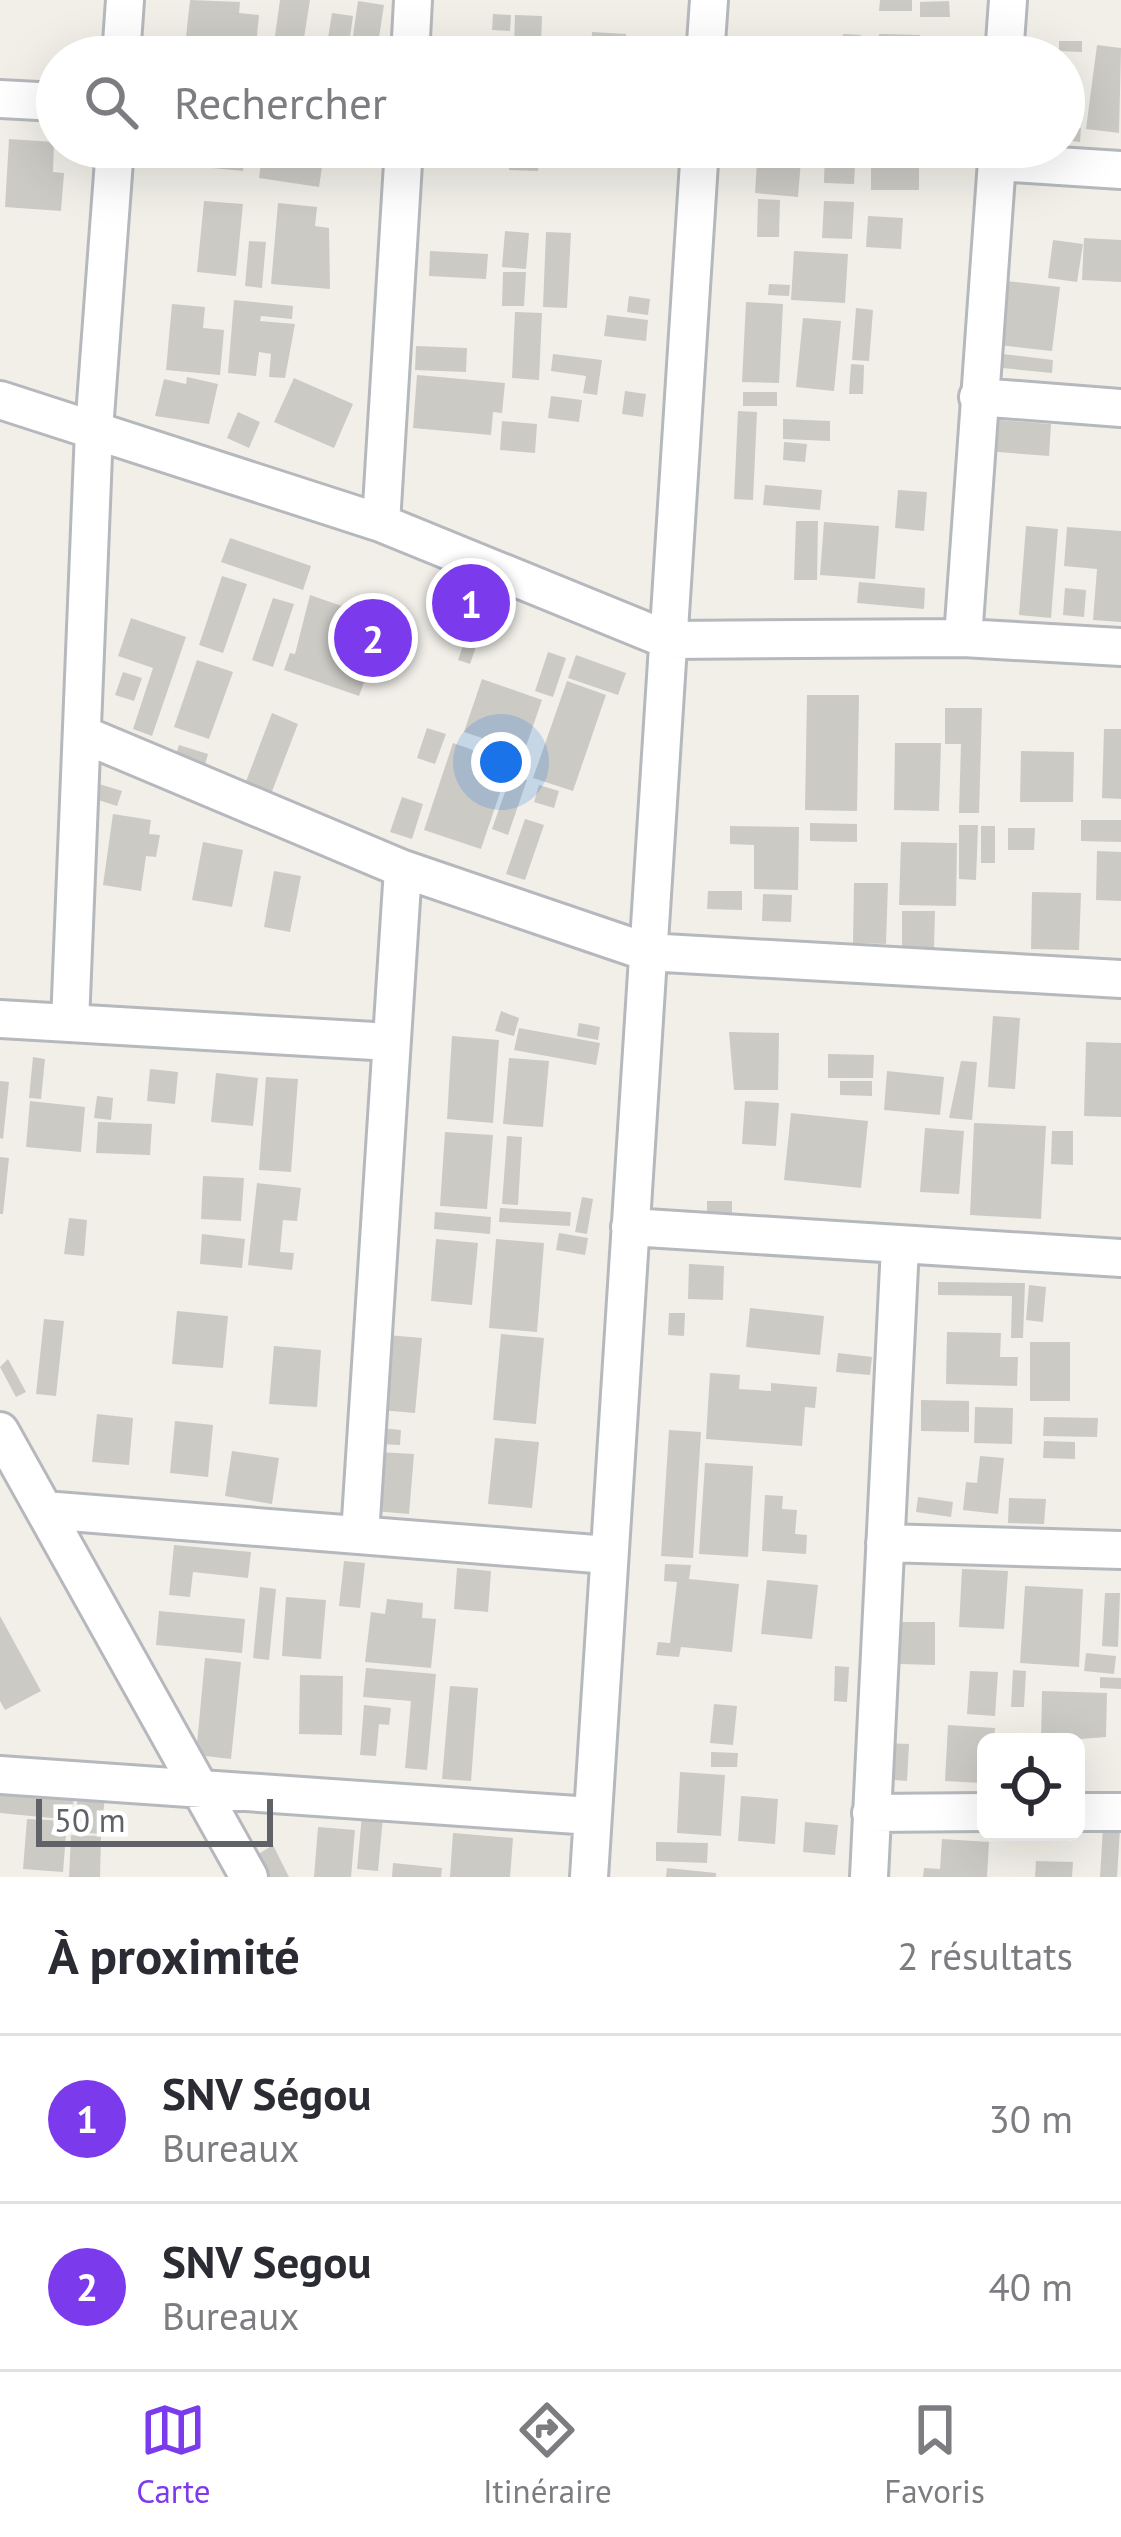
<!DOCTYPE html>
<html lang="fr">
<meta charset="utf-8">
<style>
:root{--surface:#fff;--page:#f7f7f7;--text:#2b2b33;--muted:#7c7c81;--line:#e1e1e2;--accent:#7c3aed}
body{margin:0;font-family:"PT Sans",sans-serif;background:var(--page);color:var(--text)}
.controls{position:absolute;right:36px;bottom:36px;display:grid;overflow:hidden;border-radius:18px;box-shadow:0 12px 48px #0002}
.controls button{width:108px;height:108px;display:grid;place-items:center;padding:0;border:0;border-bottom:3px solid var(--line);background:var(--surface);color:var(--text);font:60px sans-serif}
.scale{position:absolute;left:36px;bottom:30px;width:237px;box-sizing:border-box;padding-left:12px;border:6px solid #5f6368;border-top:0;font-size:33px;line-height:42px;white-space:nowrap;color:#5f6368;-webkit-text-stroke:9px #fff;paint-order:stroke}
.you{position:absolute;left:501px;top:762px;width:42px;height:42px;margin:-30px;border:9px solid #fff;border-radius:50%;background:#1a73e8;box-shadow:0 0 0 18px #1a73e833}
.badge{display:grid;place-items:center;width:78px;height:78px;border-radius:50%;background:var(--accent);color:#fff;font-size:39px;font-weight:700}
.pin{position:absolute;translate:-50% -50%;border:6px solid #fff;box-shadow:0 3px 12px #0006}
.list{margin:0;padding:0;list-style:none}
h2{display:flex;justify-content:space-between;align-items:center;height:156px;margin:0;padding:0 48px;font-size:51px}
h2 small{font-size:39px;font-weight:400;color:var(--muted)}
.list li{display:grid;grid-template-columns:78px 1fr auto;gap:36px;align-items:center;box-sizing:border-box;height:168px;padding:0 48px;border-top:3px solid var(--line)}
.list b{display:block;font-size:45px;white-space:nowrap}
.list p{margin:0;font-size:39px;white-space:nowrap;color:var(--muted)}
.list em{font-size:39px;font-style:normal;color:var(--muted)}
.icon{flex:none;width:66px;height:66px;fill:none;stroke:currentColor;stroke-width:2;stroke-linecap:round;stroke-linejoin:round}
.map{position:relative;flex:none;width:1121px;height:1877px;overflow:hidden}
.search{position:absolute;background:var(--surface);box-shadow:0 12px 48px #0002;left:36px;right:36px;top:36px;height:132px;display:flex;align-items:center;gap:30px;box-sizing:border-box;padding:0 42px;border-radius:66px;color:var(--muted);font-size:45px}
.sheet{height:492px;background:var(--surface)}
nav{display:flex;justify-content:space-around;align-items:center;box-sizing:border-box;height:168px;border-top:3px solid var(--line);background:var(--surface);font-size:33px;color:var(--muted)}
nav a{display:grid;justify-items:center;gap:6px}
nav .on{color:var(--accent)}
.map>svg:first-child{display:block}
.building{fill:#cccac5}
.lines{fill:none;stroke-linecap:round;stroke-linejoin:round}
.minor-casing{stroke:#b5b8bc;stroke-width:42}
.minor{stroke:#fff;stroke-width:36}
</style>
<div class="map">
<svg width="1121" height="1877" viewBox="0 0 1121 1877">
<rect width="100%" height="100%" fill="#f1efe8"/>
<path class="building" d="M190,0L240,2L239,13L259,15L255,57H195L196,47L185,46Z
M280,0H310L301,57H272Z
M880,0H912V11H879Z
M358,1L384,5L376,57H350Z
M949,1L950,17H920V2Z
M332,13L353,16L347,57H325Z
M493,14L511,15L510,31L492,30Z
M515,15L542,16L541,46L514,45Z
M592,32L626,34L625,57H591Z
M843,34L861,35L860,57H842Z
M879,34L920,35L919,57H879Z
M1059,41H1082V52L1059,51Z
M1097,45L1121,48L1119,133L1086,129Z
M1064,126L1081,128L1080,142L1064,140Z
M9,139L54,142L53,172L64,173L61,211L5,207Z
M193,147H246L243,171L191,166Z
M263,147H325L319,187L259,178Z
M510,147H539L538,171L509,170Z
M758,147H802L798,197L755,193Z
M825,147H856L854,184L824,183Z
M871,147H919V190H871Z
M758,199L780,200L779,237H757Z
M204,201L243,204L236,276L197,272Z
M824,201L854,202L852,239L822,238Z
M278,203L317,207L315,226L329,228L330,289L271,284Z
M868,216L903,218L901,249L866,247Z
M505,231L529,233L526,269L502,267Z
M546,232L571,233L567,308L543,307Z
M1084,238L1121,240V282L1082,280Z
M1053,240L1083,244L1077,282L1048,278Z
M249,241L266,242L262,288L245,286Z
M430,251L488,254L486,279L429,276Z
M794,251L848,254L845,303L791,300Z
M503,272H526L524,306H502Z
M1006,281L1060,287L1052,351L999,345Z
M769,284L790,285L789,296L768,295Z
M629,296L650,299L648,315L627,312Z
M234,300L293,306L292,319L261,316L260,321L295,324L285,378L269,377L271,354L259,352L256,376L228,373Z
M746,302L783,304L779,383L742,382Z
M172,304L205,307L203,328L224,330L220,375L166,370Z
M856,308L873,310L869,361L852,360Z
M515,312L542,313L539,380L512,378Z
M607,315L648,320L646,341L604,336Z
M803,318L841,321L834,391L796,387Z
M416,346L467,348L466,372L415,370Z
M994,353L1053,360L1052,373L992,367Z
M553,354L602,360L597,395L583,393L586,376L551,371Z
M851,364L864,365L863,394H849Z
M417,375L505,383L502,413L493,412L491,435L413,428Z
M187,377L218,384L209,424L155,416L164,379L186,384Z
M294,378L353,404L334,448L274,422Z
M625,391L646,394L643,417L622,414Z
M743,392H777V406H743Z
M551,396L582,400L579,422L548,418Z
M738,411L757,412L753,500L734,499Z
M238,412L260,422L249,448L227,438Z
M783,419L830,421V441L783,439Z
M988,419L1051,424L1049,456L985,451Z
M502,421L537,424L535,453L500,450Z
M784,442L807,444L805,462L783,460Z
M765,485L822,490L820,510L763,505Z
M898,490L927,492L924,531L895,528Z
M796,521H818L817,580H794Z
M824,522L879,526L875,579L820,575Z
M1026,526L1058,529L1051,618L1019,615Z
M1067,527L1121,531V622L1093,620L1097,569L1064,566Z
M230,538L311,566L303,590L221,562Z
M222,576L247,584L223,653L199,645Z
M859,582L925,588L924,609L857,603Z
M1065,588L1086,590L1084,617L1063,615Z
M310,595L385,621L379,636L370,632L358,671L367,674L359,696L284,670L290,653L295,654Z
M273,598L294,604L273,667L252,660Z
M131,618L186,637L152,736L133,729L153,668L118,656Z
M456,620L482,629L470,664L458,660L464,643L450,638Z
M548,652L566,658L553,697L535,691Z
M576,655L626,673L618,695L568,678Z
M197,660L233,672L209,739L174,727Z
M123,672L142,678L134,701L115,695Z
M482,679L542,700L524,752L464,732Z
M567,681L606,695L573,791L533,778Z
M807,695H859L857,811L805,810Z
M945,708H982L979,813H959L961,744H945Z
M272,713L298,724L271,794L245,784Z
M427,728L446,734L435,764L417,758Z
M1104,729H1121V799L1102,798Z
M453,743L510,763L481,849L424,830Z
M895,743H941L939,811L894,810Z
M179,745L208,754L203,771L174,761Z
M1021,751L1074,752L1073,802H1020Z
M511,775L527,780L508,835L492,829Z
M99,784L122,791L117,806L95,799Z
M539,785L559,791L554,808L534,802Z
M402,797L423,804L412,839L390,832Z
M113,814L151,820L149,834L160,835L156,857L146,856L141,891L103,885Z
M525,819L544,825L525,880L506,874Z
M1081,820H1121V842L1081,841Z
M810,823L857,824V842L810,841Z
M959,825H978L976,880L959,879Z
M730,826L799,827L798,890L754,889V845L730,844Z
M981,826H995V863H981Z
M1008,828H1035L1034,850H1008Z
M203,842L243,850L232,907L192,900Z
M901,842L957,843L956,906L899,905Z
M1097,851L1121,852V901L1096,900Z
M274,871L301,876L290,932L264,927Z
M854,883H888L886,944L853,943Z
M708,891H742V910L707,909Z
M1032,892L1081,893L1079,950L1031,949Z
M763,894L792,895L791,922L762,921Z
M902,911H935L934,948L902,947Z
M501,1011L519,1018L514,1036L495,1031Z
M993,1016L1020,1018L1015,1089L988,1087Z
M579,1023L600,1027L598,1040L577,1036Z
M519,1028L600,1043L596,1065L514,1050Z
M729,1032L779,1033L778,1090H734Z
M452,1036L499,1040L493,1123L447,1119Z
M1086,1042L1121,1043V1117L1084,1116Z
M828,1054L874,1055L873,1078H828Z
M33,1057L45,1059L41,1099L29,1098Z
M509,1058L549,1061L543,1127L503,1124Z
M961,1061L977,1062L972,1120L949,1118Z
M150,1069L178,1072L175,1104L147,1101Z
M887,1071L944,1077L940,1115L884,1110Z
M216,1073L258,1078L253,1126L211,1122Z
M266,1077L298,1079L291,1172L259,1170Z
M0,1081L9,1082L3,1139L0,1138Z
M840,1081H872V1096L840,1095Z
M97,1096L113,1098L111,1120L94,1118Z
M30,1101L85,1107L81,1152L26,1147Z
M745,1101L779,1103L776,1146L742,1144Z
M791,1113L868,1121L861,1188L784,1180Z
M98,1122L152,1124L150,1155L96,1153Z
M974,1123L1046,1126L1041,1219L970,1215Z
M925,1128L964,1131L959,1194L920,1192Z
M1052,1131H1073V1165L1051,1164Z
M445,1132L493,1135L487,1209L440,1206Z
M507,1136L522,1137L518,1205L502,1204Z
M0,1157L9,1158L3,1214H0Z
M203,1176L244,1178L241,1221L201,1219Z
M257,1183L301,1188L297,1221L283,1220L280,1252L294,1253L292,1270L248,1265Z
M582,1197L593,1199L587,1234L575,1232Z
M707,1201H732V1221H707Z
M500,1208L571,1212L570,1226L499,1222Z
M435,1212L491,1217L490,1234L434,1229Z
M69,1218L87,1220L84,1256L64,1254Z
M559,1233L588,1238L585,1255L556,1250Z
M202,1234L245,1239L242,1268L200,1264Z
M436,1239L478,1243L472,1305L431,1301Z
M496,1239L544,1243L537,1332L489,1328Z
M689,1264L724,1266L723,1300L688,1299Z
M938,1282L1025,1283L1023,1338H1011L1012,1296L938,1295Z
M1029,1285L1046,1287L1043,1322L1026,1320Z
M750,1308L824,1316L820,1355L746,1347Z
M177,1311L228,1316L223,1368L172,1364Z
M669,1313H685L684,1336L668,1335Z
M44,1319L64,1321L56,1396L36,1394Z
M947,1332L1001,1333L1000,1357H1018L1017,1386L946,1384Z
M501,1334L544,1338L536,1424L493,1420Z
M387,1335L422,1338L415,1413L380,1410Z
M1030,1342H1070V1401H1030Z
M274,1346L321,1350L317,1407L269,1404Z
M838,1353L872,1357L870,1375L836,1372Z
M8,1359L26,1392L16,1397L0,1367Z
M710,1373L740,1375L739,1389L771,1391V1383L817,1387L815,1408L805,1407L802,1446L706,1439Z
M921,1400L969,1401V1432L921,1431Z
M975,1407L1013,1408L1012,1444L974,1443Z
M97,1414L133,1418L129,1465L92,1462Z
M1044,1417L1098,1418L1097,1437L1043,1436Z
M175,1421L213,1425L208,1477L170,1473Z
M380,1428L401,1430L400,1445L379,1444Z
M669,1430L701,1432L693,1558L661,1556Z
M495,1438L539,1442L532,1508L488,1504Z
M1044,1441L1075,1442V1459L1043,1458Z
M232,1451L279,1458L272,1504L225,1496Z
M378,1452L414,1454L409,1514L374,1511Z
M980,1456L1004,1458L998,1514L963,1510L966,1482L977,1483Z
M705,1463L753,1466L748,1557L699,1554Z
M765,1495L783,1496L782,1509L797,1510L795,1534L807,1535L806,1554L762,1551Z
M918,1497L953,1502L951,1517L916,1512Z
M1009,1498L1046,1499L1044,1524L1008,1523Z
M174,1545L251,1552L248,1578L193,1572L190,1597L169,1595Z
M344,1561L365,1563L360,1608L339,1606Z
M665,1564L691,1565L689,1579L739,1584L732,1652L681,1647L679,1657L656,1655L658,1642L670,1643L677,1582L664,1581Z
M457,1568L491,1571L488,1612L454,1609Z
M962,1569L1008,1571L1004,1629L959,1627Z
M767,1580L818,1585L812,1639L761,1634Z
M1025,1586L1083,1589L1079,1667L1020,1663Z
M260,1587L276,1589L269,1660L253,1658Z
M1105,1593H1120L1118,1647L1102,1646Z
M286,1597L326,1600L321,1659L282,1656Z
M387,1599L423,1603L422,1618L436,1619L431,1668L365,1662L371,1612L385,1614Z
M159,1611L245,1619L242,1653L156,1645Z
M0,1616L41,1691L5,1710L0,1701Z
M901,1622H935V1665L900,1664Z
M1086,1653L1116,1656L1114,1674L1084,1671Z
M205,1658L241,1662L231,1759L196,1755Z
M835,1666L849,1667L847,1702L834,1701Z
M366,1668L436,1674L427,1770L405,1768L411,1701L363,1697Z
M1013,1670L1026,1671L1024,1707H1011Z
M970,1671L998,1672L995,1716L967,1714Z
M300,1675L343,1676L342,1735L299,1734Z
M1100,1677L1121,1678V1689L1100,1688Z
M450,1686L478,1688L471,1781L442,1779Z
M1042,1691L1107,1693L1106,1737L1041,1742Z
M714,1704L737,1706L733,1745L710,1743Z
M364,1705L391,1708L389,1725L379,1724L376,1756L360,1755Z
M948,1725L995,1728L994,1742H986L980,1783L945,1781Z
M883,1743L909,1744L907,1781L881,1779Z
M711,1752L738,1753L737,1767H711Z
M680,1772L725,1775L721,1836L677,1833Z
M0,1787L74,1794L72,1820L0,1813Z
M78,1795L105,1797L101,1834L74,1832Z
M741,1796L778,1799L775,1844L738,1841Z
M362,1815L383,1817L378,1871L357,1869Z
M27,1819L67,1821L63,1872L23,1869Z
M805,1822L838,1825L835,1855L803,1852Z
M318,1827L355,1830L351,1877H314Z
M1103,1827L1120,1829L1117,1877H1100Z
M453,1833L513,1838L510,1877H450Z
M71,1835L101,1836L100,1877H69Z
M942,1839L989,1842L987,1877H923L924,1868L940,1869Z
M656,1842L708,1843L707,1863L656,1861Z
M273,1845L289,1877H257L247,1861Z
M1036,1861L1073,1862L1072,1877H1035Z
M393,1863L442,1868L441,1877H392Z
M667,1868L716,1873V1877H666Z"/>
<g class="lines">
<defs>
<path id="minor" d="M121,57L125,0
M410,57L413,0
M705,57L709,0
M1004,57L1008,0
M0,99L57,102
M997,162L1121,170
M978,397L1121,408
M0,400L381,523L668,640L963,638L1121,647
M381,523L404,147
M963,638L998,147
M82,734L403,869L647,952L1121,979
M0,1019L391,1042
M70,1023L94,430L115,147
M630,1227L1121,1258
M0,1431L249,1877
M44,1510L608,1555
M360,1535L403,869
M885,1543L1121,1550
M0,1775L591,1816
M1076,1812H1121
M871,1813L986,1812
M589,1877L700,147
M869,1877L900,1246"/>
</defs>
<use href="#minor" class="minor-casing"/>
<use href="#minor" class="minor"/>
</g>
</svg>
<div class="controls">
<button><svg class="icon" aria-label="locate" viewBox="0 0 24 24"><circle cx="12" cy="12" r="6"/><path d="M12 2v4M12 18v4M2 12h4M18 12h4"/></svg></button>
</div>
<div class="scale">50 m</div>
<div class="you"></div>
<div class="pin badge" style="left:471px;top:603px">1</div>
<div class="pin badge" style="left:373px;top:638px">2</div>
<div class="search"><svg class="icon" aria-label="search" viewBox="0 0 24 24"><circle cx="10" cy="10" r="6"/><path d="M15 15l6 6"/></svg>Rechercher</div>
</div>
<section class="sheet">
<h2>À proximité<small>2 résultats</small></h2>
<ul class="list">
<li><span class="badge">1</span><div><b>SNV Ségou</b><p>Bureaux</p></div><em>30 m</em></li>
<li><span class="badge">2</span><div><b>SNV Segou</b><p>Bureaux</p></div><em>40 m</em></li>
</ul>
</section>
<nav>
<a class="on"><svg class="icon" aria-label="map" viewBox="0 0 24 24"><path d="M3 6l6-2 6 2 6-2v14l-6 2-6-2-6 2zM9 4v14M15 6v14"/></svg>Carte</a>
<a><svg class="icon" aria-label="directions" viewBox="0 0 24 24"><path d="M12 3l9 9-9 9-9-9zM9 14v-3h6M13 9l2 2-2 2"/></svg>Itinéraire</a>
<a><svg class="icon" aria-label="saved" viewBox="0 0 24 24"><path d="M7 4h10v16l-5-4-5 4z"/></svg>Favoris</a>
</nav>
